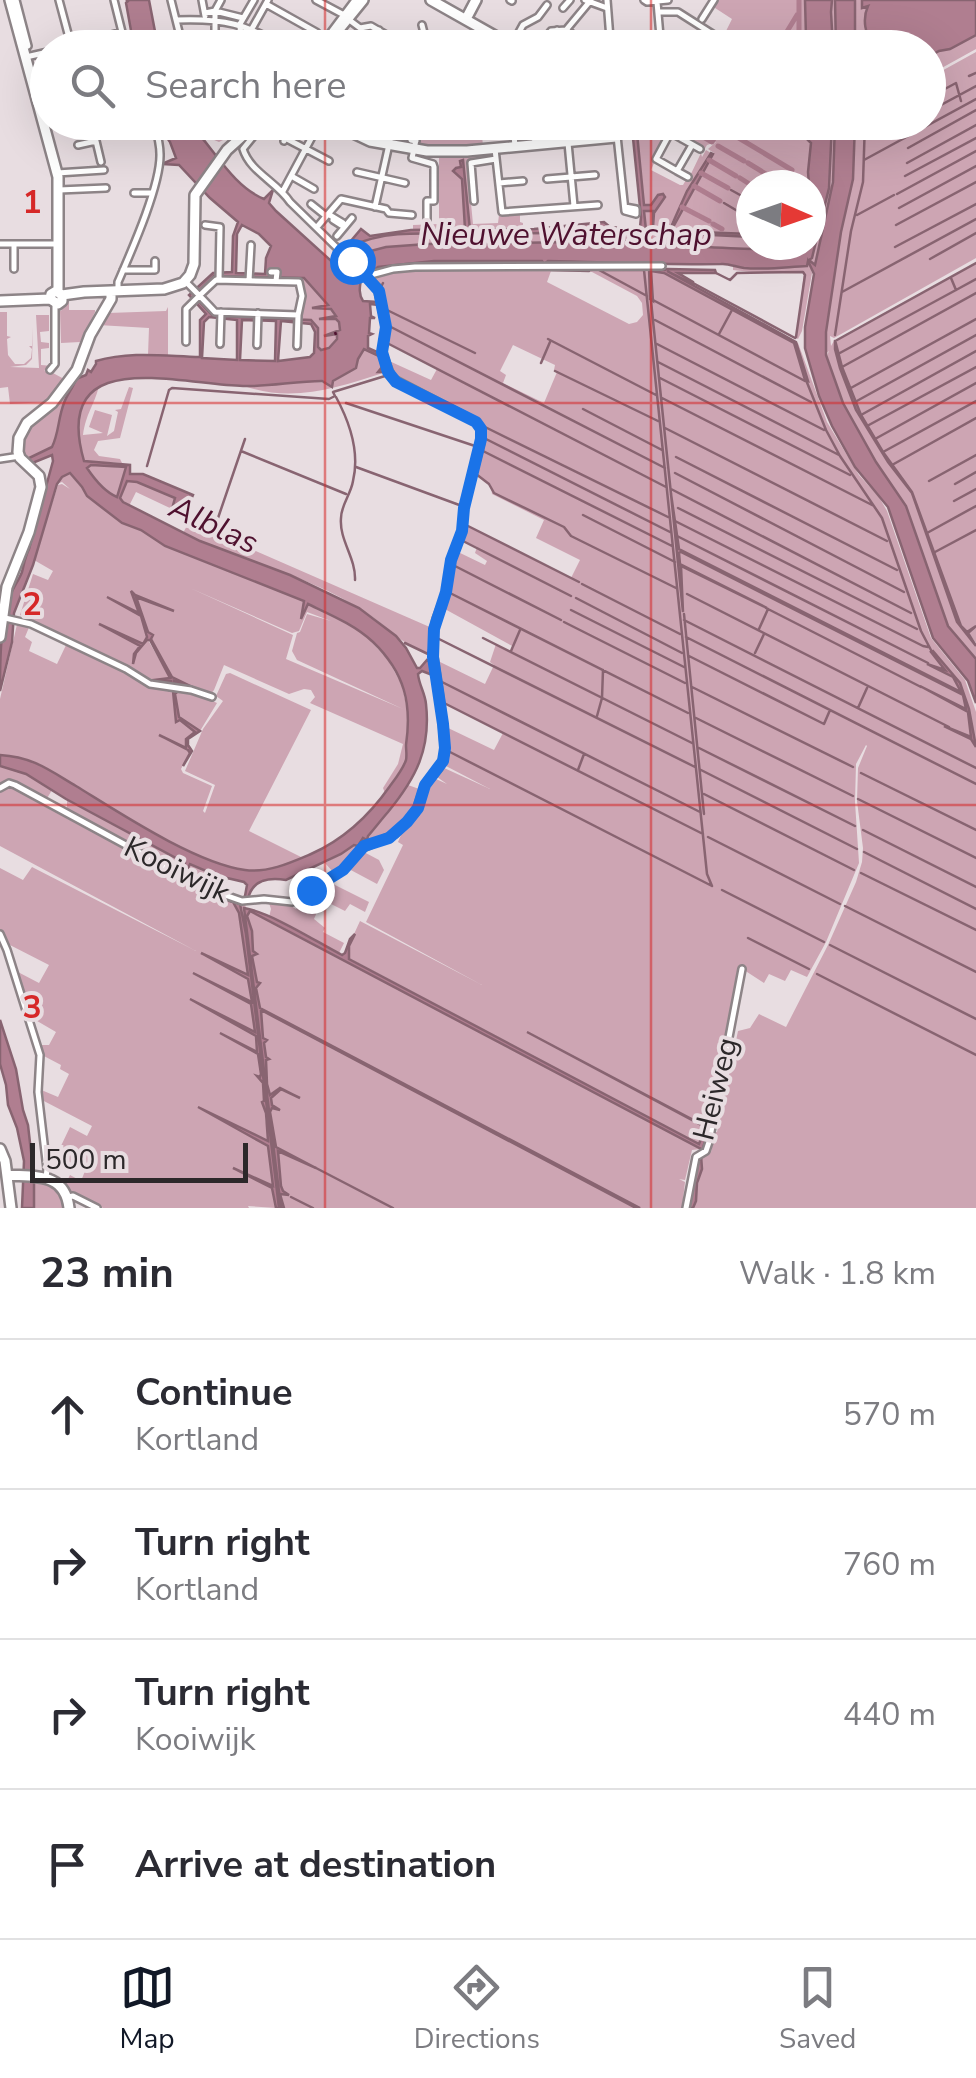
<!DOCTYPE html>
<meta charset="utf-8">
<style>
:root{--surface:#fff;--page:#f7f7f7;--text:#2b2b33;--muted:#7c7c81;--line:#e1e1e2;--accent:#111827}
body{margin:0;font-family:"Nunito Sans",sans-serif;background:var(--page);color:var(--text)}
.compass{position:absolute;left:736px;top:170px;width:90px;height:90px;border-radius:50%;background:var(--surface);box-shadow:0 10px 40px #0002;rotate:92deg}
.scale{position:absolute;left:30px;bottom:25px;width:218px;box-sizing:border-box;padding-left:10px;border:5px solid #2c282a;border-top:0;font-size:28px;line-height:35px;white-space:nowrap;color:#2c282a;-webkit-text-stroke:8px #e8dde1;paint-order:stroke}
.stop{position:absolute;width:30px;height:30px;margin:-22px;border:8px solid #1a73e8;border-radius:50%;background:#fff}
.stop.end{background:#1a73e8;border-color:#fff;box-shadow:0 2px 10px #0008}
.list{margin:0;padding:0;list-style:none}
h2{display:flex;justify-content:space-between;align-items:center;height:130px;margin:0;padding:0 40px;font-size:42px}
h2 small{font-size:32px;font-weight:400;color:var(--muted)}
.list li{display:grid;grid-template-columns:65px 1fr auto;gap:30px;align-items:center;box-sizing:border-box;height:150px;padding:0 40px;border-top:2px solid var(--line)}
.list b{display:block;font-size:38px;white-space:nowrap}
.list p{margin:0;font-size:32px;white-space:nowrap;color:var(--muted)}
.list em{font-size:32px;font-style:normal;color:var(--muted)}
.icon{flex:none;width:55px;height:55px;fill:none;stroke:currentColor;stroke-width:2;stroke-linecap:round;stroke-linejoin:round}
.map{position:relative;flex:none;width:976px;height:1208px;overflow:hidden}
.search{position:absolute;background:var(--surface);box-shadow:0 10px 40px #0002;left:30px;right:30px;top:30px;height:110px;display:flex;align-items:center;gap:25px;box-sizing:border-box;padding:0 35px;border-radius:55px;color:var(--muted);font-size:38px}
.sheet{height:730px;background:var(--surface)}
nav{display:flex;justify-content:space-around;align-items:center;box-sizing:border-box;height:140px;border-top:2px solid var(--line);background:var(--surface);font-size:28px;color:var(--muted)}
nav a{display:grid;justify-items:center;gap:5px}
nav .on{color:var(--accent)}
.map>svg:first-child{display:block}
.green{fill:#cda5b3;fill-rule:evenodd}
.water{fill:#b07e90;stroke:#886471;stroke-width:2.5;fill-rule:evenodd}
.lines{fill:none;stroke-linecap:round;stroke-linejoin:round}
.stream{stroke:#886471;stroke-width:2.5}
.canal{stroke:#b07e90;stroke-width:5}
.ferry{stroke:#4f112f;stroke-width:2.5;stroke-dasharray:12 10;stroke-linecap:butt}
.street-casing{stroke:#8d8487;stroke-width:10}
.secondary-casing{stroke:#8d8487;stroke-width:14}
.street{stroke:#fff;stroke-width:5}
.secondary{stroke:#fff;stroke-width:9}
.route{stroke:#1a73e8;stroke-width:12}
.grid{fill:none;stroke:#d62828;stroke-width:2.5;stroke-opacity:0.55}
.labels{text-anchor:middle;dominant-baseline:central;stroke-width:8;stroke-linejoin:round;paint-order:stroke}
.street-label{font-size:30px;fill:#2c282a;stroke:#e8dde1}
.water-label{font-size:32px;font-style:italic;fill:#4f112f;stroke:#e8dde1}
.grid-label{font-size:32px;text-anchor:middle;font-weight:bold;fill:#d62828;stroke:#e8dde1;stroke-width:8;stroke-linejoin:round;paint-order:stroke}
</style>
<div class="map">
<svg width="976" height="1208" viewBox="0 0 976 1208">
<rect width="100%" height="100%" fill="#e8dde1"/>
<path class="green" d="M716,0H976V49L929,75L928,48L718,47L725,35L728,36L726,31L732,19L712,6Z
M976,52V258L834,338L830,336L831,346L835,339L836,340L976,263V643L968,632H965L976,646V659L948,626L906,506L876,462L843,403L827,355L829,351L825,354L826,333L841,232L852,182L833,172C830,203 820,233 816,265L809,263L812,273L802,331L798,339L794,337L797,335L804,272C795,270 788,272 778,273C763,273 748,272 733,270V266L773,269L806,265L807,261L812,258L829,188L830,172L809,180V185H796V173L793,185H751V234L671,231V233L751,237V245H783L776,248L751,249L651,244L647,241L448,244L377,249L355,255L354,260L348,254L356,250L354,246C380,233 412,234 440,233L439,229H413V225L439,224V151L416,149L420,138L428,139L432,123H481L483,147L493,152L494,158L467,162L473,224L498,223L499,215L520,213V222L523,223V229L473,230V233L584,232L645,234L646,230L636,123H646L667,134L651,170L680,185H683L687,178H689L701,153L702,157L706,150L711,153L670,225L671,229L714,153L708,149L716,142L707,145L704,150L687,140L696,123L928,122L929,78Z
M193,123H251L241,131L219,142L207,137Z
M548,261L646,262L664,270L650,268L651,299H653L651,270L664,273L794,343L807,381L796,342L798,343L827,422L859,475L879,497L887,511L931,638L965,680L976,712V1208H693C697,1191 701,1171 701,1156L711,1152L715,1132H717L738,1031L750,1028L759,1014L786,1027L828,945L856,882L862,862L863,848L857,801L858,768L867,746L866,745L856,764L855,802L859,863L826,942L807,977L791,970L785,981L769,974L764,983L744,970L706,1147L703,1150L711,1105H708L705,1122L702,1125L705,1129L699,1144L347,957L349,945L360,921L482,985L366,922L403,845L398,842L405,826L414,820L422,810L428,787L436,779L447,784L437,777L442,767L490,789L444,765L448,753L446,727L494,750L503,733L444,703L436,660L485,684L494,665L490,662L496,644L511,651L514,647L443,608L456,551L485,565L487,561L475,553L477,547L462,540L465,524L571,578L580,560L536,538L544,520L492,494L491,485L475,474L484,436L482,424L397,380L391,374L387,360L431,380L437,369L387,343L389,326L382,290L372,278L374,276L401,269L547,264ZM551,271L592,272L637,296L642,303L643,315L637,322L629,324L547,282ZM513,345L555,365L554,370L557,372L544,403L503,383L506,375L500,371Z
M278,278H304L328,305L315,308L333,310L336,316L325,319H337L340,330L327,336L339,335L328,348L319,349C316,331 322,324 301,318L304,295L302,281L280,280Z
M69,297V310H95V312L80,342L61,343L60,311L62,310H56Z
M168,307V356L148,355L149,328L98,325L101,320H105L108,313L166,311Z
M0,312H7V336L11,337L7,339L8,355L15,364H24L31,358L32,349L29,346H32L33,327L32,359L26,365L10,367L39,368L36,315H49V331L40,332L41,342L49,343V348L41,349V365L53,366L44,371L51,372L66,380L64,384L23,427L18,455L14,456C14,429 27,418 47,402L10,404L8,387L0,388Z
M364,349L379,356L382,367L378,372L383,373C337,388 292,403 244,386L308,381L330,384L356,368L358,359Z
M76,372L83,376L76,379C72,390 65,400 61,412C58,425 57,435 52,447L29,458L30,464L20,450L25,430Z
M99,386C94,406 86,413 83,435L103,433L89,427L95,410L112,415L107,436L114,431L118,412L115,410L121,409L129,387L133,388L120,438L98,441L94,450L99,456L120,459L122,463L84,461C78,443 74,416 86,399C89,394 95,391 99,386Z
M90,465L127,468L117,497H115C104,488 95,480 87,468Z
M69,473L84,491L117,520L141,530L165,546L304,601L303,611L308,604L352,626L366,636L388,660L402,685L410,723L409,742L406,746L408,752L404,764L385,793L383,788L398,764L403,744L310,703L315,697L311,690L304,689L289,694L224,665L214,690L210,695L200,690L174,687L176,679L172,677L151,639L152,635L148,632L135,600L139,614L124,606L141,615L148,640L170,678L173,687L155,684L129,668L20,615L33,574L48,580L53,571L34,560L58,485L62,484L70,489L62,482L57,484L62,477ZM190,588L292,633L299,631L307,612L331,621L307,614L300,632L297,633L292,651L297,660L403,709L286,659L293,635Z
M127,481L137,482L175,498L176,500L172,509L136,492L129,506L120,498Z
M189,522L432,628L431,653C405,649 388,627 367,613C311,576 243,561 183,533Z
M18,620L30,625L25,637L32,642L29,651L57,664L67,643L133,676L142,684L152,688L173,690C177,718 175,713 195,732L186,739L190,752L181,769L183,773L212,786L203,811L205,813L215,785L185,771L203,729L223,701L216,696L226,674L230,673L311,710L249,831L303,858C286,864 270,871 251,870C203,868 119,812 77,787C50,771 33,757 0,755V699Z
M177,690L195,693L217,703L200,731L179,717L175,694Z
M0,766L21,771L52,790L46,800C32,792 15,777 0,786Z
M9,785L160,866L245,903L247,914L250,911L278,924L699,1148L701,1149L692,1150L685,1180L679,1179L685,1182L682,1208H640L619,1197L636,1208H279L267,1113L265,1114L268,1142L200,1109L268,1146L273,1187L258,1180L273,1189L276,1208L248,1206L249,1208H103L64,1187L70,1175L81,1181L85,1171L61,1157L60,1148L70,1127L87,1136L92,1126L40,1099L39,1089L58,1097L69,1074L60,1069L61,1065L42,1055L41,1045H49L56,1032L32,1018L16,971L39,983L49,965L6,943L0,929V868L23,880L32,867L196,951L0,846V790Z
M408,785L422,790L413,813L394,833L360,847L342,868L334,873L325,863C361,845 386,818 408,785Z
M67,800L186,863L184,867L189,864L221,877L220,892L163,865L67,811Z
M362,851L379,860L384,870L377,884L347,868Z
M327,881L369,902L365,912L350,904L345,911L327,902L328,899L324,897L318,908L300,903Z
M268,900L292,903L291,906L296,909L298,907L317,912L314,919L325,928L323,932L344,943L339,953L269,917L271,909Z
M34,1178C56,1182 59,1188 66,1208H34Z"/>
<path class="water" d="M126,0H149L158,47H134L126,3L128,1Z
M805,0H832L831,12L833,47H810L806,37Z
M835,0H855V47H836Z
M862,0H976V35L950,49L939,51L930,56L928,48L874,47C865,35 862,19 868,6L862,8Z
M157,123H189C213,147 232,186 264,199L273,190L269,203L276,211L340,269L352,262L355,255L386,247L427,244L647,241L651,244C685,245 721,249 755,249C774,248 792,245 811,245V185H809L808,172L811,143L807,139L811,137L812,123H832L829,188L812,258L809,260L815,265L833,182L835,123H855L853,179L841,232L826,332V355L843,403L876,462L906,506L948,626L976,659V703L968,681L933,638L888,507L855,467L832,426L819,396L805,348V327L814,274L808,261L807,266C786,267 765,270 744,268C736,267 728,263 721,264C663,265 606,262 548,261L544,264L542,261H434L378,267L374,270L362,272C361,283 357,292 363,301L378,302V299L379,305L370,304L371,316L375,318H370L369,333L372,334L368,336V348L379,353L380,349L385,366L382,372H378L382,367L379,356L364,349L358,359L356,368L333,381L332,387L322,381C295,381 269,387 243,386C180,385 50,343 84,461L130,465V474H143L193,495L185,514L172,509L175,498L137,482L127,481L120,498L123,502L200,541L290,575L359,608L396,636L406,648L417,668H420L427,660L433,664L435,676L422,671L418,674C419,685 425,693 426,704C431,749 416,778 388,812C381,820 375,828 368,836L367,840L363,838L358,846L354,845L341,854L286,880C268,877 252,880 248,899H241L245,896L247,885L244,882L227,878L225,882H222L220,877L190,864L188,868H184L185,863L66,799L26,774L0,766V755C33,757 49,770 76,786C120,813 195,863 245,870C268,873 290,863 311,854C345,839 369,816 390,786C396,778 403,769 406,760C407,755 406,750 406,745C412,704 405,673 373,642C355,625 331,615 308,604L301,619L304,601L165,546L141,530L122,523L87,496L82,487L70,473L62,477L57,484L33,565L14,613L12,642L0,691C0,659 0,625 11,594C14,586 19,580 22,572C24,564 25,557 29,549L53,461L52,455L30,464L29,458L52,447C59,433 58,418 64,403C67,394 73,388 76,379L86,375L88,370L91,372L96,364V361C131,351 163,356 200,357V320L206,314L189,295L213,273L232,272L233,236L238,222L210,198L179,165L162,164L176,158L170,142L159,126L161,143ZM242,225L259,234L271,246L266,258L265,274L236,273L237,234ZM214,276L304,278L328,305L312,308L331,309L336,316L319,319H336L339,322L340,330L324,336L337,334V339L329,348L321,350L318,347V328L311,320L213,316L194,296ZM209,317L237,320V360L202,358L204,322ZM242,320L276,321L275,361L240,360ZM281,321L311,324L315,332L314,353L310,357L278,361ZM91,465L126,467L117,497C105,492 95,480 87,468Z
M624,123H636L644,205H651L658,195L663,194L665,197L654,213L653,227V211H644L646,230L667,232L670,229L687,191L711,153L713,154L671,231L750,234L751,237L649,232L645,234C586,232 526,233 467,234C429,234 387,229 352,246L350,242L361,229L370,236L411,230L465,229L462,179L453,171L456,168L461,167L460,161L463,160L470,230L534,229L604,222L610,227L637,229L640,227L641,217L633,138L624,136Z
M649,268L665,270L667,269L715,270L716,273H678L693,282V284L667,271L796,342L808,381L805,380L794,343L664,273L651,271L653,301L650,299Z
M835,340L842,367L861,415L883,452L912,492L961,626L967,632L976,626L968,633L976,646L957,622L912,493L888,462L856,410L840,368L835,349Z
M671,494L679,549L961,692L953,677L927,664L945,670L931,652L933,651L960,683L969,709L976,747L971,739L944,726L971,737L968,712L920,686L966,709L963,695L681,552L679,553L680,564L767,608L681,566L683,612Z
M131,591L135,595L174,611L136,597L148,632L153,635L151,639L172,677L209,695L174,681L175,690L178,691L175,694L179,717L200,731L188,739V745L192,751L183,766L190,753L188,750L159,735L186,748V739L195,732L180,720L176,722L173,691L168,690L173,689L171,681H146L170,678L150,640H147L136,653L133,664L134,654L140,646L99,624L143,644L147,637L141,616L107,597L139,613Z
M185,879L209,893L240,904L246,934L279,1208H276L272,1188L233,1168L273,1186L268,1146L198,1107L268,1141L266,1113L262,1102L264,1101L263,1083L257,1076L260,1077L261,1074L258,1054L220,1033L257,1052L256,1036L190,999L255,1032L251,1004L193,973L252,1002L248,979L201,953L248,975L239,913L233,902L208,895L183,880Z
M244,908C272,913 315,941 342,955L345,953L350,939L355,934L349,946V959L699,1144L705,1129L703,1126L527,1032L703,1125L707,1105L709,1102L711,1103L706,1138L701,1155L702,1169L697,1183L696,1201L693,1208H689L701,1149L250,911L247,916L252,931L253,951L257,954L252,956L257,982L260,983L256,988L260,1008L640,1208H636L261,1010L263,1038L267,1040L264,1043L266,1057L269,1059L266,1060L267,1084L270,1095L280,1088L300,1098L281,1089L271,1098L272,1105L280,1110L272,1108L270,1112L276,1147L316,1168L278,1151L281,1186L283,1191L289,1195L280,1194L284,1208H281Z
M0,1020L16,1069L23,1110L28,1125L34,1178V1208H22L24,1161L17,1128L8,1105L6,1085L0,1064Z"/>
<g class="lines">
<path class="stream" d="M969,76L976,73
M928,98L956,83L961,101
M928,112L976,86
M894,130L909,122
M866,131L883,122
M908,148L976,110
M864,160L976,99
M907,163L976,125
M905,176L976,138
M731,190L751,201
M897,194L976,151
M724,203L751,219
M899,208L976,166
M857,215L894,195
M896,225L976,182
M895,247L976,204
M930,259L976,233
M551,270L589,271
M951,278L956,290L976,279
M383,283L381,287L384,303
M693,283L795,338L796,337L805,275L803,272L737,273L730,280L716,273
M842,292L976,219
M647,296L599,270H644L707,874L712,886
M653,300L805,381
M651,301L671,494
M386,309L389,326L665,468
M387,310L475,353
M655,320L811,402
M719,334L732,310
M835,335L851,231L863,182L865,122
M548,339L656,395
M837,340L976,263
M387,343L666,487
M657,344L824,430
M838,354L956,290
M658,362L839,455
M541,363L550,342
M842,367L976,293
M555,371L658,421
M660,378L850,475
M806,380L826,430L840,456L882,518L921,631L932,652
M849,389L976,319
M336,397C349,421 360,452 353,481C351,494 341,505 341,518C339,540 356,558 355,580
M662,398L874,506
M855,402L976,335
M346,403L475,446
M583,409L662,450
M861,415L976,351
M483,426L670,518
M867,426L976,367
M665,428L887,541
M484,438L670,532
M875,439L976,383
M241,451L346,494
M483,451L672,546
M883,452L976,401
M676,457L897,570
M473,464L478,438
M478,465L476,474L489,484L494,493L564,527L571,536L676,588
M892,465L976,418
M147,466L169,390L172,388L329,399L335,396L333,392L385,376L397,385L445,409
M356,467L462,506
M675,473L904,592
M929,481L976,455
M955,484L976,472
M671,489L911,613
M954,501L976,489
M467,504L471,494
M678,508L917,629
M583,515L675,562
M218,518L245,439
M675,521L923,646L928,647
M464,524L579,582
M927,533L976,506
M677,536L928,663
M461,540L571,596
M935,552L976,530
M453,565L561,620
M582,584L680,634
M450,593L688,713
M687,594L949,727
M576,598L682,653
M766,608L921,687
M571,610L684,667
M684,614L704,814
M684,620L976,768
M433,621L436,611
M564,622L685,683
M759,629L768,609
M435,635L439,618
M435,637L695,767
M686,637L976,784
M483,638L692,743
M405,643L428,654L431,641
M511,651L520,630
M755,653L764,634
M689,656L824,724L830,710
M440,681L700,812
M692,687L853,767
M444,703L703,834
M858,708L867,688
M597,716L602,698L603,670
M696,718L853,796
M699,748L855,826
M448,751L712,886
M578,770L584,754
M701,770L857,849
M861,773L976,830
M704,794L854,870
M858,799L976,858
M863,830L976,887
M708,837L840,904
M864,852L976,909
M861,873L976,930
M722,890L824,942
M845,906L976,972
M748,938L809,969
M830,945L976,1019
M817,974L976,1055
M316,1168L393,1208
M291,1197L313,1208"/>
<path class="canal" d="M799,0V48
M727,37L726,41L737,48
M777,48L797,15
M695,122L691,130L712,142L724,122
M727,131L792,170
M718,146L744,161
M709,160L736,176
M748,163L784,185
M701,173L728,188
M740,178L751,185
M694,186L720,201
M682,207L709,221
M713,224L722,229"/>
<path class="ferry" d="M335,332L336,335"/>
<defs>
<path id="street" d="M16,0L28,46L23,47
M59,0L71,45
M114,0L126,48
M171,0L183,48
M202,0L205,16
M316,0L344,15
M510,0L512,1
M585,0L607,8
M591,0L566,30L593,48
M607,0L610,39L608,48
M644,0L647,2L668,0
M657,2L661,48
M266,4L316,32L325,40
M563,8L570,0
M658,12H678L722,40L717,48
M205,13L215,11L243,18
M348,19L360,28L371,26L409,48
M702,19L714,0
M176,20C225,18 245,24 288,48
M422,25L426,41L422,48
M557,30L560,36L577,48
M333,37L345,48
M435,37L453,48
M512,45L523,25L538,17L547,5
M63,48L122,32
M215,48V11L221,0
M241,48L240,24L254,0
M249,48V34L268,0
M319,48L355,0
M369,48L379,30
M471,48L486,32
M538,48L551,31L566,30
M26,57L48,52
M416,122L411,140L416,141
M420,122L412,158L433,164L434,167V201H427V222
M513,122L515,147
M533,122L535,144
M549,122L551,143
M566,122L574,206
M583,122L585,139
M652,122L700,149
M89,124L94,142
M670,133L656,159L677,171L692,145
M617,136L625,211L636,214V209L625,207
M287,139L329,161
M682,139L692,122
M284,141L293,122
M78,145L96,141L101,162
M495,149L502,212L598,205
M677,171L688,177
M357,172L405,183
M57,173L104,170
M293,177L314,189
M547,179L595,175
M499,183L523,181
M59,190L106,188
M283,191L320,122
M134,193H151
M474,201L471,163L496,159
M311,204L326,216
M375,207L394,122
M328,214L343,223L344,227L333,220L334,218
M205,225L220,227L219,280
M317,227L341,199L386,209L389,213L412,215
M337,236L352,218
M0,244H57
M14,244V269
M123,270H155V261
M271,272H277L276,281
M367,276L393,269L415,267L662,266
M185,281C195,291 205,301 215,312L298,315L302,296L299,282L216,280C206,289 196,299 186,309V342
M249,281L251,245
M118,290V282C131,252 161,185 160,154C160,143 157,133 154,122
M220,344L221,312
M257,345L258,313
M297,346L298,315
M50,370L55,364V303
M0,459L20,456
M5,618L31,624L126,669L150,684L191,690L212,697
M0,788L9,783L15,785L205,888L242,901L264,899L292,902L299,900L317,885L343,870L361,849L395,834L415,813L425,785L439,768L445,754L441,706L433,651V634L436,619L446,593L451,561L462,531L464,508L481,442V429L476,422L392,378L382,352L386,327L377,287L290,202C277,182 250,172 243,149L256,133
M0,934L7,950L40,1055L38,1092L47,1169L46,1178
M68,1197L73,1196L97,1208
M686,1208L696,1157L706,1151L709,1142L742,969"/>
<path id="secondary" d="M10,0L58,177V291
M431,0L516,48
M466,19L476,0
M324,48L363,0
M330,122L370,141L427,151H467L616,137L619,122
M50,299L51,294L56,291L62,295L84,292L164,289L183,283L190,275L194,264L195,195L227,150L258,122
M0,301L50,299L58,304L62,301V295
M0,637L7,587L29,532L41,487L39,476L20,458L18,452L19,438L27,423L52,403L77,370L90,335L111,299V291
M0,1149L5,1161L11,1208
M7,1175C35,1177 65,1172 69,1208"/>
</defs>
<use href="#street" class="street-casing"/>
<use href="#secondary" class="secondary-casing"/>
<use href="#street" class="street"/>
<use href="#secondary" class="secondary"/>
</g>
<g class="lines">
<path class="route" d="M311,890L343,870L364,846L389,838L407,822L418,808L425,785L443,761L445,748L443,724L433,657L434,629L446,592L451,560L462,531L464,508L481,439V429L476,422L396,382L388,372L382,352L386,327L379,291L352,261"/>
</g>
<path class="grid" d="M325,0V48M651,0V48M325,122V1208M651,122V1208M0,403H976M0,805H976"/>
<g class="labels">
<g class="street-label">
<text transform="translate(177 870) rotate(26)">Kooiwijk</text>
<text transform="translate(716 1089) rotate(-76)">Heiweg</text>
</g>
<g class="water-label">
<text x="566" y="234">Nieuwe Waterschap</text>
<text transform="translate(214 525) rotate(25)">Alblas</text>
</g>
</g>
<g class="grid-label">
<text x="32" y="213">1</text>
<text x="32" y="615">2</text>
<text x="32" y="1018">3</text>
</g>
</svg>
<svg class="compass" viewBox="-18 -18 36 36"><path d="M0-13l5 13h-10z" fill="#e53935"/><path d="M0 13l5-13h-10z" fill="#7c7c81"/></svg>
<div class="scale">500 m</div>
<div class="stop" style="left:352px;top:261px"></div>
<div class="stop end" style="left:311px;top:890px"></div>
<div class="search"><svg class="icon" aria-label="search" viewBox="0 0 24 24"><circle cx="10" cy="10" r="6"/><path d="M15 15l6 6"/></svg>Search here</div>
</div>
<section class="sheet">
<h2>23 min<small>Walk · 1.8 km</small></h2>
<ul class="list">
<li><svg class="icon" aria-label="ahead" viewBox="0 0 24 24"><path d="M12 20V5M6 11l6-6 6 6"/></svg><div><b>Continue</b><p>Kortland</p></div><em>570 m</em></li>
<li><svg class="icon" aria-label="right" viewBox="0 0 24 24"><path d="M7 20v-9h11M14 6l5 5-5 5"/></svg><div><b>Turn right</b><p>Kortland</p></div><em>760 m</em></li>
<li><svg class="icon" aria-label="right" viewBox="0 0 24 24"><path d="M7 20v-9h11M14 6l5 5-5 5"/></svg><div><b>Turn right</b><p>Kooiwijk</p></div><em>440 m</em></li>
<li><svg class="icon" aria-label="arrive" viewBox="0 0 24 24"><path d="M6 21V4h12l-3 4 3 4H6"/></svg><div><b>Arrive at destination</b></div></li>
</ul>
</section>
<nav>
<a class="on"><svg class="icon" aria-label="map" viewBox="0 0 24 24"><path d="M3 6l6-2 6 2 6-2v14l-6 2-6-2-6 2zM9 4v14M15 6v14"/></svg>Map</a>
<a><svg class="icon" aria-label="directions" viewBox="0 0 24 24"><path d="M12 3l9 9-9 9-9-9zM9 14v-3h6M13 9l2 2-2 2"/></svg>Directions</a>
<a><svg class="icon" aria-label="saved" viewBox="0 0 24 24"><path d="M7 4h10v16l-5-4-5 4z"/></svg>Saved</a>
</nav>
